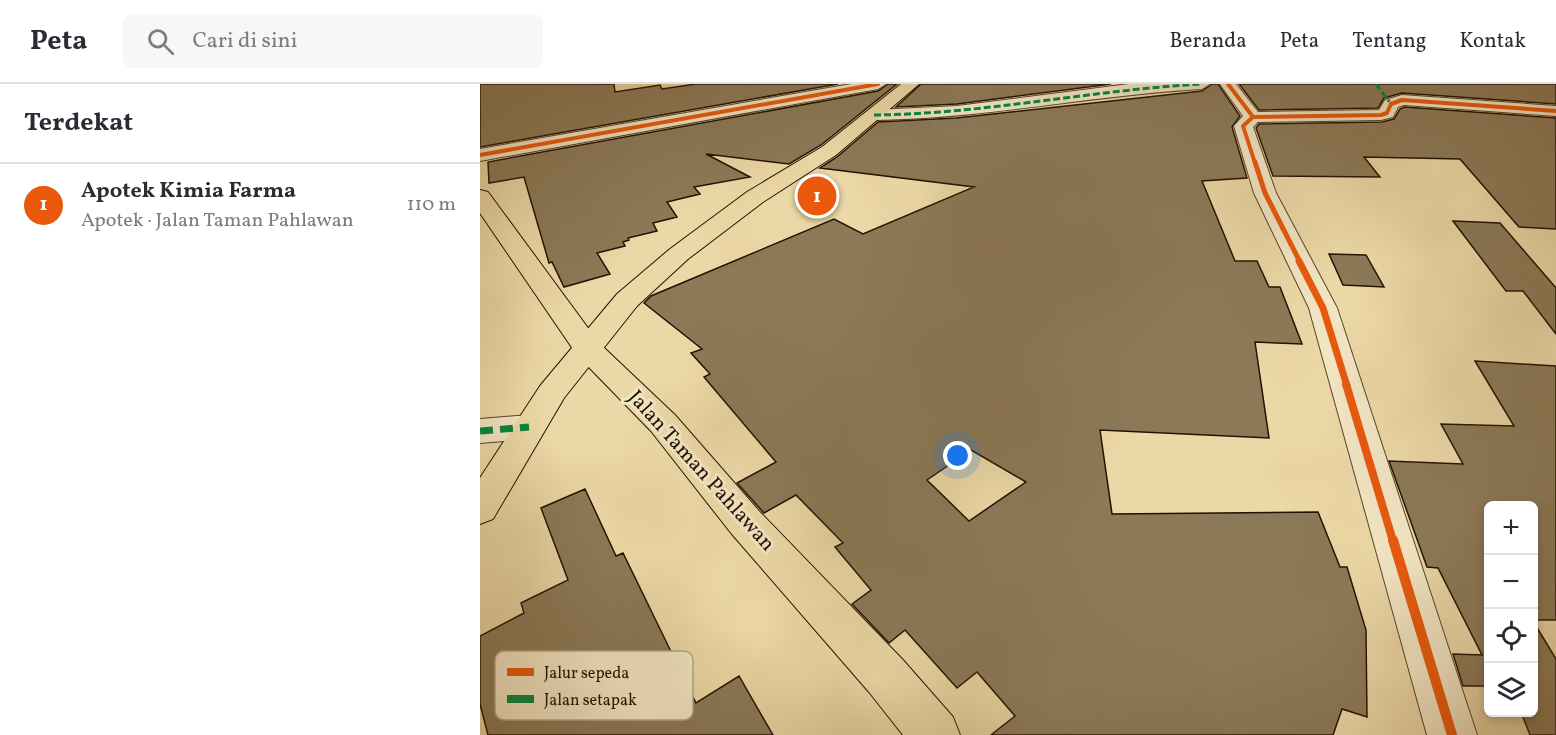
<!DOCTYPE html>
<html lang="id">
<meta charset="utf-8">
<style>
:root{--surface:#fff;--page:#f7f7f7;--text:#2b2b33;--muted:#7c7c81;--line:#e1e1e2;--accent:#ea580c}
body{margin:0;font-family:Vollkorn,serif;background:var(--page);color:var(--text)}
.controls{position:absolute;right:18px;bottom:18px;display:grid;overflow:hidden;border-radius:9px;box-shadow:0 3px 9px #0003}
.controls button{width:54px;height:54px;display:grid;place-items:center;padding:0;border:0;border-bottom:2px solid var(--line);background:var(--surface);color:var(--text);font:30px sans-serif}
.you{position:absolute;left:478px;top:372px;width:21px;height:21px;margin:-15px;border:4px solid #fff;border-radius:50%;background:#1a73e8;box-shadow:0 0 0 9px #1a73e833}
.badge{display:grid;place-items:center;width:39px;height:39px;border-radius:50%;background:var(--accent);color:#fff;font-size:20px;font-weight:700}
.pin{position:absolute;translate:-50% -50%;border:3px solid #fff;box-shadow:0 2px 6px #0006}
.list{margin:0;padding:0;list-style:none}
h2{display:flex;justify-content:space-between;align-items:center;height:78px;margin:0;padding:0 24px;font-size:26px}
h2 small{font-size:20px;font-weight:400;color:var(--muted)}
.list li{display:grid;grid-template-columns:39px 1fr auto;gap:18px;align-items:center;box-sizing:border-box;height:84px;padding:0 24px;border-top:2px solid var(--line)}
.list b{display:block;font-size:22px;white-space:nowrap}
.list p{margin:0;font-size:20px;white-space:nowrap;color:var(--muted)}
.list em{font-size:20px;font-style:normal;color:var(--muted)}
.icon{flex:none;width:33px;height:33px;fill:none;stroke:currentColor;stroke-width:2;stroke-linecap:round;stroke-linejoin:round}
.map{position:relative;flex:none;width:1076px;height:651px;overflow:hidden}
header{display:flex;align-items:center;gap:36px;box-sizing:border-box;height:84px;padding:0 30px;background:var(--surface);border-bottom:2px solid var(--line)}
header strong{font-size:28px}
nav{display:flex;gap:33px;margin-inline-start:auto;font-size:21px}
.search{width:420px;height:54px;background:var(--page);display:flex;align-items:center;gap:15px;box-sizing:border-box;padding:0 21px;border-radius:9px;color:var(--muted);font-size:22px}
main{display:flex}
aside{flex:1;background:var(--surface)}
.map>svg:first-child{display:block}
.building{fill:#8b7957;stroke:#221201;stroke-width:1.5;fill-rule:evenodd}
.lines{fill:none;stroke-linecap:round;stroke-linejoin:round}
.street-casing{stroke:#54442a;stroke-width:2}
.primary-casing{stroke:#221201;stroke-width:2}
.highway-casing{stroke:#221201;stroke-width:2}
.street{fill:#f3e6c5;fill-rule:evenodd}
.primary{fill:#ecd8a6;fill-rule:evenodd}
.highway{fill:#ecd8a6;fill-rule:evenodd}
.quiet-far1{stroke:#00873e;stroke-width:3;stroke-dasharray:7 3;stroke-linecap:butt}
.quiet{stroke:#00873e;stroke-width:7;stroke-dasharray:13 7;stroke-linecap:butt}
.cycleway-far4-casing{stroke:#f3e6c5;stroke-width:6}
.cycleway-far3-casing{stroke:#f3e6c5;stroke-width:8}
.cycleway-far2-casing{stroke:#f3e6c5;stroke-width:10}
.cycleway-far1-casing{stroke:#f3e6c5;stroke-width:12}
.cycleway-casing{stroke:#f3e6c5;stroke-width:14}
.cycleway-far4{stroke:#e8590c;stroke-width:4}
.cycleway-far3{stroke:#e8590c;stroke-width:5}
.cycleway-far2{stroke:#e8590c;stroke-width:7}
.cycleway-far1{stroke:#e8590c;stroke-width:8}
.cycleway{stroke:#e8590c;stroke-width:10}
.labels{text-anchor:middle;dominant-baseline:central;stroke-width:6;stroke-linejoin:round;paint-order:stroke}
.street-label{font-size:21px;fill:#221201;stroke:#f3e6c5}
.key{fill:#f3e6c5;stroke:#b4a68a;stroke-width:1.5}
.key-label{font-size:16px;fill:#221201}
</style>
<header>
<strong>Peta</strong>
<div class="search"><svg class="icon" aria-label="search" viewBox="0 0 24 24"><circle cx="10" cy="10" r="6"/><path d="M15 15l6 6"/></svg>Cari di sini</div>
<nav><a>Beranda</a><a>Peta</a><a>Tentang</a><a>Kontak</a></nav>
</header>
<main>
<aside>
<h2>Terdekat<small></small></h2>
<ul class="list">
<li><span class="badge">1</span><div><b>Apotek Kimia Farma</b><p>Apotek · Jalan Taman Pahlawan</p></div><em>110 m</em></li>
</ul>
</aside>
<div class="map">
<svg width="1076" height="651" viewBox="0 0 1076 651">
<rect width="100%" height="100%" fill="#ecd8a6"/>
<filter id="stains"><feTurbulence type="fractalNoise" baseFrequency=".00333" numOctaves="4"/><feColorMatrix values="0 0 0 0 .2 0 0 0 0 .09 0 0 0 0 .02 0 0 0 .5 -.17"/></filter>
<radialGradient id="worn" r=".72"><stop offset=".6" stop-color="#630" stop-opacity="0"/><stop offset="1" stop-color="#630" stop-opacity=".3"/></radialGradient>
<path class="building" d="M0,0H134L135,8L180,1L182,5L216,0H358L0,63Z
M408,0H417L341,61L309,80L226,70L270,93L214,103L220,110L187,118L197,133L173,139L177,147L148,154L149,156L143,158L145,162L117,169L130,190L84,203L72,178L69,179L44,93L9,99L8,78L398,7Z
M441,0H631L477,20L416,23Z
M732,0H738L760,32L752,43L767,94L722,97L755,177H777L789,203H800L822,260L775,258L789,354L620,346L632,430L838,428L860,483H867L886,546L887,633L862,625L853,651H511L535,632L497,588L477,604L425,546L409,559L372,520L391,506L355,463L363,459L316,411L284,429L257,399L296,378L224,293L230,290L211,269L222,265L164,219L171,212L354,135L383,150L494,103L340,84L357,73L398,38L476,34L722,7ZM491,366L546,398L489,437L447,396Z
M759,0H1076V20L922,9L904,14L898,24L779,26Z
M924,23L1076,34V145L1039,143L980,75L884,73L900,93L793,92L776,44L779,40L902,38L914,35L920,25Z
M973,137L1020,139L1076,204V250L1043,207H1026Z
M849,170L886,171L904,203L863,201Z
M995,277L1076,282V536H1053V422H1008V602H983L973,570L1002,571L958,484L947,483L909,377L983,380L961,340L1034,342Z
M105,405L136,472L143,469L216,619L259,592L293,651H8L0,620V552L44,529L41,519L88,496L61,424Z
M1053,537L1076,575V651H1050L1041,628H1053Z"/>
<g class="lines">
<defs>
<path id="street" d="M371,0H406L398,5L0,77V65Z
M649,0H730L722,5C612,11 504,35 394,36L388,35L385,31L388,27L394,26L477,22Z
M740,0H756L778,28L899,26L905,16L922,11L1076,22V32L924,21L918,23L913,33L901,36L778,38L773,43L796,109L857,224L997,651H947L829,224L774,109L754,42L763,32Z
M49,331L61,335L66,343L61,351L49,355L0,359V335Z"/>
<path id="primary" d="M0,106L8,108L119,259L195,331L279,427L423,576L473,633L480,651H423L389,608L251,449L171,347L97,271L0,129Z"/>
<path id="highway" d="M421,0H439L356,71L283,118L208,175L157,222L84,314L13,435L0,440V394L60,302L137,210L190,165L267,108L342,63Z"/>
</defs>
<use href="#street" class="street-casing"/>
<use href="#primary" class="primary-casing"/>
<use href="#highway" class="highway-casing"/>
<use href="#street" class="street"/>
<use href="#primary" class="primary"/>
<use href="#highway" class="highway"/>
<path class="quiet-far1" d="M896,0L911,20
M394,31C504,30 612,6 722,0"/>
<path class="quiet" d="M0,347L49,343"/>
<defs>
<path id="cycleway-far4" d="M748,0L773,33L763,42L775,79
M773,33L901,31L907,29L911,20L922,16L1076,27
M0,71L398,0"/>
<path id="cycleway-far3" d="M775,78L785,109L820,178"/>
<path id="cycleway-far2" d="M819,177L843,224L867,302"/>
<path id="cycleway-far1" d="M866,300L913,457"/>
<path id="cycleway" d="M913,456L972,651"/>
</defs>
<use href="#cycleway-far4" class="cycleway-far4-casing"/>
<use href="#cycleway-far3" class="cycleway-far3-casing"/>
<use href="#cycleway-far2" class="cycleway-far2-casing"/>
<use href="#cycleway-far1" class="cycleway-far1-casing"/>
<use href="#cycleway" class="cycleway-casing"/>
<use href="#cycleway-far4" class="cycleway-far4"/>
<use href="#cycleway-far3" class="cycleway-far3"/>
<use href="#cycleway-far2" class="cycleway-far2"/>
<use href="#cycleway-far1" class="cycleway-far1"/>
<use href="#cycleway" class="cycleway"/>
</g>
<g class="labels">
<g class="street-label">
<text transform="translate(221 387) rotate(48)">Jalan Taman Pahlawan</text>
</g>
</g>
<rect x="15" y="567" width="198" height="69" rx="9" class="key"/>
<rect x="27" y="584" width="27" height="8" fill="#e8590c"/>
<rect x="27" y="611" width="27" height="8" fill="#00873e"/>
<g class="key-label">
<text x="64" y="594">Jalur sepeda</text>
<text x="64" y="621">Jalan setapak</text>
</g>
<rect width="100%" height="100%" filter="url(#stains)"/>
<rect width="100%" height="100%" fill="url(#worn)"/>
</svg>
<div class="controls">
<button>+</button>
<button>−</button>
<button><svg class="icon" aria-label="locate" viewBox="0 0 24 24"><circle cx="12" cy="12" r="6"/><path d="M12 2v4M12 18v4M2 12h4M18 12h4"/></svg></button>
<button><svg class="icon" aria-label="layers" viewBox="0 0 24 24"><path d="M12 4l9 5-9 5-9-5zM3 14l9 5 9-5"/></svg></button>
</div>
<div class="you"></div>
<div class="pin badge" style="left:337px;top:112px">1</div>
</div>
</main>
